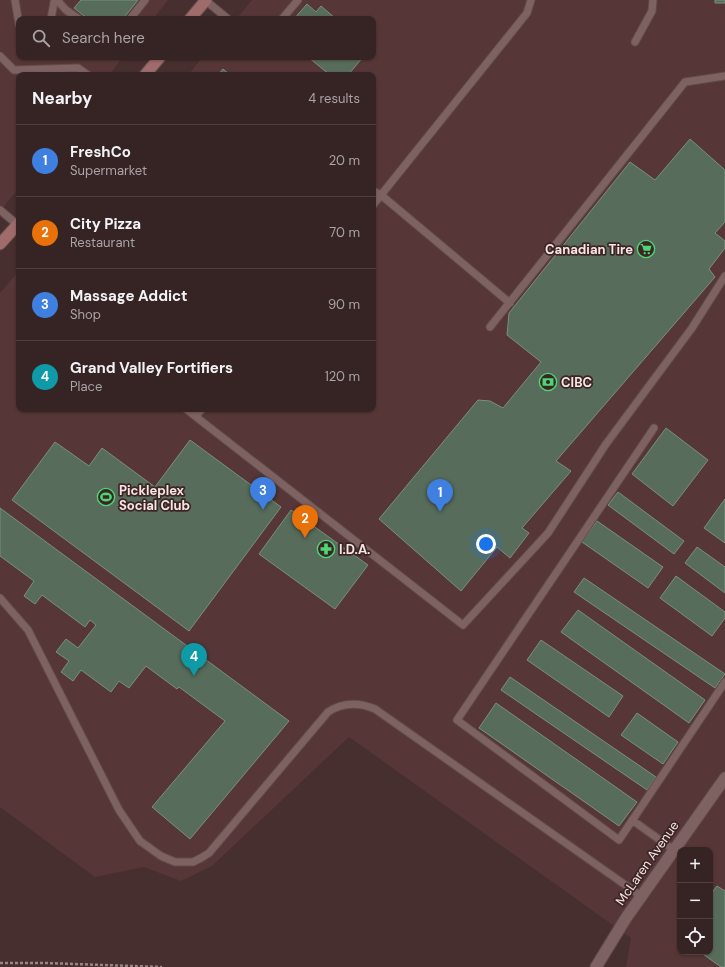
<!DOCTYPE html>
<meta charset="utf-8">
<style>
:root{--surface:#362323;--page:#3d2b2b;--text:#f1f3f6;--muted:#aaa4a6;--line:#504041;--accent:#4dd676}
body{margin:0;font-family:"DM Sans",sans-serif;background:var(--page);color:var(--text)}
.controls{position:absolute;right:12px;bottom:12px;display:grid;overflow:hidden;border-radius:8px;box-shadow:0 1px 3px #0004}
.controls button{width:36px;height:36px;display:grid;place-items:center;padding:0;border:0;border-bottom:1px solid var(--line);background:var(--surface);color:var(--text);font:20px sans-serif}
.you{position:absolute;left:486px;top:544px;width:14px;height:14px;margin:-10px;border:3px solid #fff;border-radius:50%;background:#1a73e8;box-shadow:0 0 0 6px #1a73e833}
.badge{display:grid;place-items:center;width:26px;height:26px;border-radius:50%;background:var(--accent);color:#fff;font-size:13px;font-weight:700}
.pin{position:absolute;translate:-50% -33px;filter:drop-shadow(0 1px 2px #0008)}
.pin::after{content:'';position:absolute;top:21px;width:14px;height:12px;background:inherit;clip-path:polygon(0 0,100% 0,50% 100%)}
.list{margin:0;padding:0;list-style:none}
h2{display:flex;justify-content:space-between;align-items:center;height:52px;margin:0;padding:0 16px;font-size:17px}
h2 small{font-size:13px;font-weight:400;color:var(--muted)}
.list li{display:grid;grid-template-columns:26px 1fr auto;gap:12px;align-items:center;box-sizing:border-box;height:72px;padding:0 16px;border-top:1px solid var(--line)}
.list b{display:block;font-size:15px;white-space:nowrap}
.list p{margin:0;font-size:13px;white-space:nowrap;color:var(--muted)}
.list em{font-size:13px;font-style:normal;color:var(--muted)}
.icon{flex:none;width:22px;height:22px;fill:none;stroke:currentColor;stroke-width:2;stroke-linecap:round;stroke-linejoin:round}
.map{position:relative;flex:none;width:725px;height:967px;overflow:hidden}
.search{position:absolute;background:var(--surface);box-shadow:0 1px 3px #0004;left:16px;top:16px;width:360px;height:44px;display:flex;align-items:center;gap:10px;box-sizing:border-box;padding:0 14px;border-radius:8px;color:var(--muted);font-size:15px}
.panel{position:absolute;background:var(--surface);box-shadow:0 1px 3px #0004;left:16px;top:72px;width:360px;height:340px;border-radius:8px}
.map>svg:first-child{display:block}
.built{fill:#563636;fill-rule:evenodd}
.building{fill:#576c5b;stroke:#7a907e}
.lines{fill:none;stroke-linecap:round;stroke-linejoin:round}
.service-casing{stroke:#614d4c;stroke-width:9}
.minor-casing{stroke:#614d4c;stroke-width:13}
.secondary-casing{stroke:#614d4c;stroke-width:13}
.path{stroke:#9a8585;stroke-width:2.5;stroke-dasharray:3 2;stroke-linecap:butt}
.service{stroke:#7e6261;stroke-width:7}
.minor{stroke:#7e6261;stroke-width:11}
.secondary{stroke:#9f6b6b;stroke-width:11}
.labels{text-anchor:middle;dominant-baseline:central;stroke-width:3.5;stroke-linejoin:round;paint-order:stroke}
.poi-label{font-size:13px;font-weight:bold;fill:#f5e5e4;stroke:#3d2525;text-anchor:start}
.street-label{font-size:13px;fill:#f5e5e4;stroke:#3d2525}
</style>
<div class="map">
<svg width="725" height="967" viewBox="0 0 725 967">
<rect width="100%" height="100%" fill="#482f2f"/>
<path class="built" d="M0,0H168L153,19H19V57H123L109,75H19V188L0,211Z
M252,0H725V967H626L631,938L349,737L212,866L181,881L144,867L95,877L0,807V293L19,271V409H373V75H188L203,57H373V19H236ZM680,850H710V952H680Z"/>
<path class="building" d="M81,0H138L123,19L120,18L119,19H88L74,8Z
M715,0H725V3H715Z
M307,4L316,12L321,6L336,19H294Z
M308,57H363L348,75H339L338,73L336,75H330Z
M223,69L230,75H218Z
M690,139L725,170V222L715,233L725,241V248L709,269L715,277L556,461L571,471L522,528L529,533L510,558L497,547L461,591L379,519L478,400L490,401L503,408L541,362L507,335L509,313L630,162L655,180Z
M666,428L708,460L673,506L632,474Z
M190,440L281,507L189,631L12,500L55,442L89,466L102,448L155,487Z
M618,492L684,541L674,554L608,505Z
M725,499V543L704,528Z
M0,508L289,721L190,839L152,807L225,721L179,687L177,689L146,666L129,688L119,681L111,692L81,670L73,681L61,672L69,661L56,652L66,639L78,648L96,625L90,620L85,627L42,595L35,604L24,596L34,581L0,556Z
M291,510L368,565L335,609L259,554Z
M597,521L663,567L648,588L582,542Z
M697,547L725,567V593L685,563Z
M676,576L725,612V618L712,636L660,598Z
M584,578L725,674L715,688L574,592Z
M578,610L705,700L689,723L561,632Z
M541,640L623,696L609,717L527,660Z
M510,677L656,777L647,790L501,690Z
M496,703L637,802L619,826L479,728Z
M637,713L678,742L663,764L621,735Z
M717,886L725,891V967H721L700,952H710V895Z"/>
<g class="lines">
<defs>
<path id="service" d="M15,0L19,24
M57,0L66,10L79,19
M205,0L228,19
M51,19L54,2L57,0
M130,19L145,0
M282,19L298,0
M635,42L652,11L653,0
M0,56L14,70L78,68L88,75
M373,191L381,195L510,303
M373,205L527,13L531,0
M0,210L19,226
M490,327L685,82L725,76
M186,409L463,625L548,533L606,444L692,328L725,276
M196,416L202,409
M654,428L457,720L619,840L725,682
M0,598L28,630L119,810L140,841L161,856L175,862H193L201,858L209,853L328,712C343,702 358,702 375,709L641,896
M632,820L674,850"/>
<path id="minor" d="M596,967L626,918L725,778"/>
<path id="secondary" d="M190,19L206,0
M145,75L160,57
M0,244L19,223"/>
</defs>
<use href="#service" class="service-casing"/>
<use href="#minor" class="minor-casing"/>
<use href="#secondary" class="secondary-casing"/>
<path class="path" d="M0,963H45L162,967"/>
<use href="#service" class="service"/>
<use href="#minor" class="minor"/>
<use href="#secondary" class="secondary"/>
</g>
<defs>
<symbol id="supermarket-ring" viewBox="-11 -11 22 22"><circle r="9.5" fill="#3d2525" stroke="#4dd676" stroke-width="1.5"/><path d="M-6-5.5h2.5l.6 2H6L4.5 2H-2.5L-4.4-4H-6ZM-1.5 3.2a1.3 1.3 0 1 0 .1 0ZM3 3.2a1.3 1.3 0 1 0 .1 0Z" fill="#4dd676"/></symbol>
<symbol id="bank-ring" viewBox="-11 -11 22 22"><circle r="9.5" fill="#3d2525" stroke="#4dd676" stroke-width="1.5"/><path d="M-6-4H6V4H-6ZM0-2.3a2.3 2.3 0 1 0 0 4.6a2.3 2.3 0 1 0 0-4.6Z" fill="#4dd676"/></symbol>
<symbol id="stadium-ring" viewBox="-11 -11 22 22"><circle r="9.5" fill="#3d2525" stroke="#4dd676" stroke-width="1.5"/><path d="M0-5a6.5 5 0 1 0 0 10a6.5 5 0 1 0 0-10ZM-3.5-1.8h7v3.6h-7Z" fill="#4dd676"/></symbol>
<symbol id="pharmacy-ring" viewBox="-11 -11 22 22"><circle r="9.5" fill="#3d2525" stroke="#4dd676" stroke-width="1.5"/><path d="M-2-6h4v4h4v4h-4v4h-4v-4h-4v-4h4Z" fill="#4dd676"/></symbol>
</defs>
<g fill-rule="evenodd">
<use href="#supermarket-ring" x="636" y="239" width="20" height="20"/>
<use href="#bank-ring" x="538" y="372" width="20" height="20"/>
<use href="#stadium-ring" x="96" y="487" width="20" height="20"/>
<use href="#pharmacy-ring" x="316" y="539" width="20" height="20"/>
</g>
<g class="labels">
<g class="poi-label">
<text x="633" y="249" text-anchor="end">Canadian Tire</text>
<text x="561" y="382">CIBC</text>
<text x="119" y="490">Pickleplex<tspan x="119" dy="15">Social Club</tspan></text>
<text x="339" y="549">I.D.A.</text>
</g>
<g class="street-label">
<text transform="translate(647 863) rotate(-55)">McLaren Avenue</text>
</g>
</g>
</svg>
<div class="controls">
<button>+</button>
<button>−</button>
<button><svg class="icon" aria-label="locate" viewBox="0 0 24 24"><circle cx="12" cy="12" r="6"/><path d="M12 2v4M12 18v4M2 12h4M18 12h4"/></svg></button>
</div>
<div class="you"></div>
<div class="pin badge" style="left:440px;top:512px;background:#3f7fe0">1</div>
<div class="pin badge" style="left:305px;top:538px;background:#e8710a">2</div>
<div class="pin badge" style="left:263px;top:510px;background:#3f7fe0">3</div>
<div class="pin badge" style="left:194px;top:676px;background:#0f9aa8">4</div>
<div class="search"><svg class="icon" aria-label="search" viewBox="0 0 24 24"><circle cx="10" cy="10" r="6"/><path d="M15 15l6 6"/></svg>Search here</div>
<section class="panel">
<h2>Nearby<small>4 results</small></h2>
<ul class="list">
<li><span class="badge" style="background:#3f7fe0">1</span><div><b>FreshCo</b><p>Supermarket</p></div><em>20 m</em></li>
<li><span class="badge" style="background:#e8710a">2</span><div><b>City Pizza</b><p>Restaurant</p></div><em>70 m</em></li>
<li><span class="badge" style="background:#3f7fe0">3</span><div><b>Massage Addict</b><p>Shop</p></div><em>90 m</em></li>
<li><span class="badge" style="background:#0f9aa8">4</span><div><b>Grand Valley Fortifiers</b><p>Place</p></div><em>120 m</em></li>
</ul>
</section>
</div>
